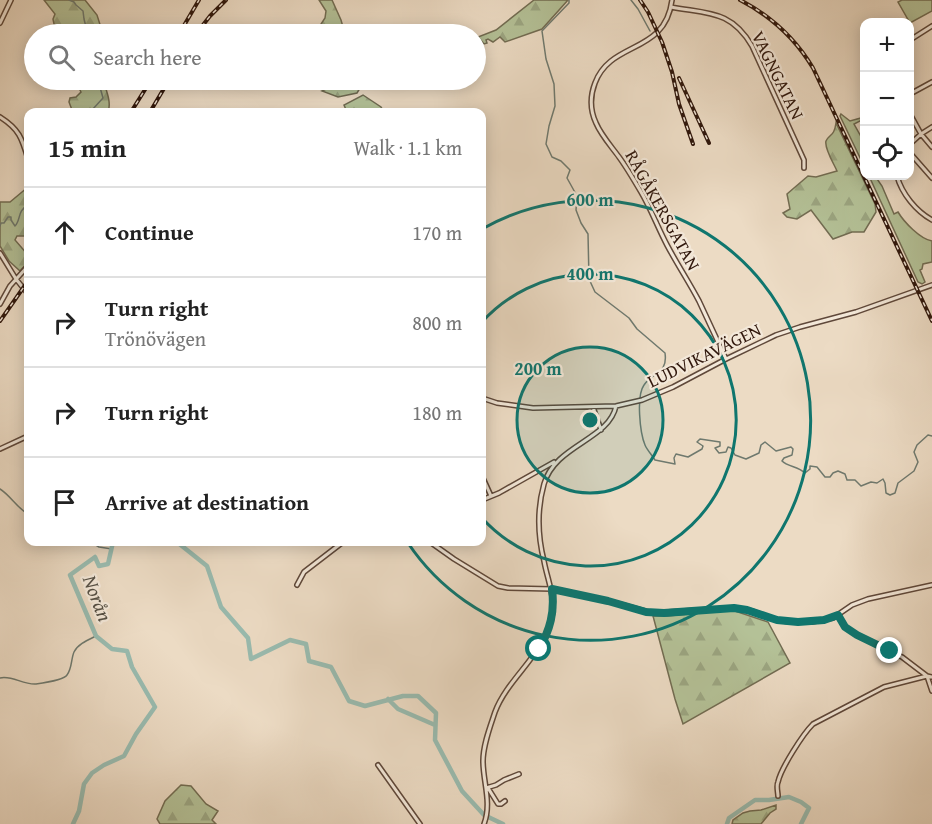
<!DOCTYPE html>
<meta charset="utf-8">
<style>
:root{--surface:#fff;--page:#f6f6f6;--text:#222;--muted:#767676;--line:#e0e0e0}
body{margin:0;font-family:"Gentium Book Plus",serif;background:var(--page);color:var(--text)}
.controls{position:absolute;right:18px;top:18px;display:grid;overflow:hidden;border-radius:12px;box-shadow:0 3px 15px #0003}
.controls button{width:54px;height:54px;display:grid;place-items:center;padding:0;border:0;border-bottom:2px solid var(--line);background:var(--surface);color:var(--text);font:30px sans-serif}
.stop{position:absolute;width:18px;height:18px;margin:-14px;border:4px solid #0f766e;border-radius:50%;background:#fff}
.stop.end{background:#0f766e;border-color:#fff;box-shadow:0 2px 6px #0008}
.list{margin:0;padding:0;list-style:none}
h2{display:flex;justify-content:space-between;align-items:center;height:78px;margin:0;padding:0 24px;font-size:26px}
h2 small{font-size:20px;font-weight:400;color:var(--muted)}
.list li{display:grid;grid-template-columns:39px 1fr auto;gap:18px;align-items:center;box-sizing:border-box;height:90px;padding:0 24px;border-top:2px solid var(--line)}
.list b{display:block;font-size:22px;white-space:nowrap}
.list p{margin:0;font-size:20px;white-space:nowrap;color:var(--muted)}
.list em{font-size:20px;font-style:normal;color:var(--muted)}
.icon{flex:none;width:33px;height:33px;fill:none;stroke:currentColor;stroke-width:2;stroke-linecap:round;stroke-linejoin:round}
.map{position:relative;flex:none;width:932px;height:824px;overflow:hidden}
.search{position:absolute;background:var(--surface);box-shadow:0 3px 15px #0003;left:24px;top:24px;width:462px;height:66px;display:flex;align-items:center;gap:15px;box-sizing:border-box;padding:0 21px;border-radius:33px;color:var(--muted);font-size:22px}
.panel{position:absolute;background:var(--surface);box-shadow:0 3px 15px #0003;left:24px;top:108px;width:462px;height:438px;border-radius:12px}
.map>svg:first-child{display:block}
.green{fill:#b4c197;stroke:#726c52;stroke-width:1.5}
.forest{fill:url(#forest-firs);stroke:#726c52;stroke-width:1.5}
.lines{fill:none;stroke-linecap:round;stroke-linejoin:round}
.stream{stroke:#6f796e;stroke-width:1.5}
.river{stroke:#99bbaf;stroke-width:4.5}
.minor-casing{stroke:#5f483a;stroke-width:6}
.minor{stroke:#f3e8d9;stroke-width:3}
.rail-casing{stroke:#30170c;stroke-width:4}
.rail{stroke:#f3e8d9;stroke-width:1.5;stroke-dasharray:4.5;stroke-linecap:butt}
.route{stroke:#0f766e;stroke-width:8}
.ring{fill:none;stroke:#0f766e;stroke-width:3}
.labels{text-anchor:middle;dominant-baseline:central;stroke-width:4.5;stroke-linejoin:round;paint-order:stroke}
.street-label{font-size:18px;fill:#30170c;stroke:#f3e8d9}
.water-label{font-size:20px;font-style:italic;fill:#555045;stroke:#f3e8d9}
.centre{fill:#0f766e;stroke:#f3e8d9;stroke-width:3}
.ring-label{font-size:18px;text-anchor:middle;font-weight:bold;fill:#0f766e;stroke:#f3e8d9;stroke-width:4.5;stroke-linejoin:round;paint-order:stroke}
</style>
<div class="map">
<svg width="932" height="824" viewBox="0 0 932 824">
<defs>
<pattern id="forest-firs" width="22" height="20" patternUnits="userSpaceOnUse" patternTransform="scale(1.5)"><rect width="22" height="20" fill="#b4c197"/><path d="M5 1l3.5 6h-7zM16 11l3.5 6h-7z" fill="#9ba581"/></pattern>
</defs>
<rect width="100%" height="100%" fill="#ecdbc4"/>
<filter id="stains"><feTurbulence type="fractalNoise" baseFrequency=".00333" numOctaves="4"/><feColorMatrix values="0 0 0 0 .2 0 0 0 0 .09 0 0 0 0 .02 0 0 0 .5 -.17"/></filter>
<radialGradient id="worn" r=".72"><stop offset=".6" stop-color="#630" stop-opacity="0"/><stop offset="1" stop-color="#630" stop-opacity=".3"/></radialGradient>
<path class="green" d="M902,0H932V11L910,23L898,2Z
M869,176H875L882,186L894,214L898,212C904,222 920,239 932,241V262L923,264L922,269L920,270L925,282L922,284L918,282Z"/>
<path class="forest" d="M44,0H85L97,15L103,34H66L65,32L54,24L53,19L55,14Z
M319,0H332L341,20L345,34H325L321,24L325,18L326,11Z
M534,0H568L542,29L505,42L500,37L493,42L488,39L486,40L487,43L484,44L478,37L496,30Z
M75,80H119L105,86C108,95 111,104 108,112H69L72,110L69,102L70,98L76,97L81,92Z
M344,80H359L360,88L357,93L338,97L322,91Z
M363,95L381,107L384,112H347L344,105Z
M841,114L850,121L861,118L862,120L854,124L864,142V151L862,153L864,166L840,116Z
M836,123L875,204L876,212L864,232H852L833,239L811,210L797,219L787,217L783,213L790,209L787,194L808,176L816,177L837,171C834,164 824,148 826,141C830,133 834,137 836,123Z
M28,187V236H17L15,240L28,255V262L20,271L9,261L0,246V202H10Z
M732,610L768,622L790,663L683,724L675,699L653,616H667Z
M181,785L191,786L206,804L218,811L212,820L216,824H160L157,819L165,801Z
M776,805V809L770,813L761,824H732L733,820L743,813L750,811L761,810Z"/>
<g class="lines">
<path class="stream" d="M69,0L74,2L76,5L83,11L84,19L86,27L81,31L82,34
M569,0V3L542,31L546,59L554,84L555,106L549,126L546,144L552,157L561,161L570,170L567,178L577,196L576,210L581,223L588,234L589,279L595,292L629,318L637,329L665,353C668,374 653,372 644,385C636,396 640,433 645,445C647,450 652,455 655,460L675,464L674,458L676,454L688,457L702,449L703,446L697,442L700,439L720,442V446L715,448L719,453L726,452L728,447L731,448L735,455L746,459L759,453L761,445L765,442L776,451L791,447L793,449L792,455L784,458L782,461C788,467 798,466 805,473L810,469V466L817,467L825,477H830L833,473L838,471L845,474L847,480H855L861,486L871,482L877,483L883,479L885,483L886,493L890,495L895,493L898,483L914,471L918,462L914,452L917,445L928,435L932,436
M631,0L638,9L650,31
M87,112V111L92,110L103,98L98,80
M0,226L1,223H4L8,217H11V220L15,226C21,220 17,211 28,205
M0,489C11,496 17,508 28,514
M91,542L99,547L112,549
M0,678C12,675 23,685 36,684C43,683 64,680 67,675C72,669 71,659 74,652C78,644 88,640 96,636"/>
<path class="river" d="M177,542L207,566L221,607L248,638L251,659L290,640L306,644L309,661L331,667L349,701L365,706L403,696H418L436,713L435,740L462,791L484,815L503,824
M388,699L398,709L435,725
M73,824L79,811L84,784L92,773L104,765L124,756L136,734L155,707L132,667L127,651L112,649L96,636L70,575L95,557L99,566L108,564L113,542
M727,824L729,818L755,800H769L789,797L801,802L809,808L801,824"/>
<defs>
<path id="minor" d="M672,0C665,55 611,40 595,83C590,96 590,110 596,123C601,135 611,146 619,157C627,168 634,180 641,192C651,209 658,228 667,245C677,264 689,282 699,301C708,320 717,340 726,359
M671,7C708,14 731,10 752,46L804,160V168
M0,23L11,0
M910,40L932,26
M910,94L932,82
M910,114L921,134L932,147
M0,117C19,129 22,138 28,159
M910,144L921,134L932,127
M910,153L932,178
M897,176C902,194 916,211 932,220
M0,253L16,279L28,294
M0,304L10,286L28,266
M482,398L497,403L533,408L616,406L642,400L673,387L726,359L776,335L800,327L856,312L932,285
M593,407L601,430
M0,449L28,436
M482,476L491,496
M482,500L499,493L554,462
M430,542L454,559L498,586L508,588L552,589L608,601L652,613L734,608L752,611L777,620L791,622H811L833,618L852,605L868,599L932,585
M297,585L304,572L343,542
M838,615L845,627L857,635L902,657L927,676L932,677
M378,765L420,824
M486,788L496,785L504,780L519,774
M488,788L498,804H501L505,801
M778,796C778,792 776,786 778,782C781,768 803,734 813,724L884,687L927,676L932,691
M484,824C492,803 483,782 483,761C483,745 490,727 495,712C509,675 549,652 553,610C554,593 547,578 544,561C538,537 537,509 544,484C555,445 609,440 616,406"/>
</defs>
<use href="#minor" class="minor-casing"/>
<use href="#minor" class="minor"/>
<defs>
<path id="rail" d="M640,0L648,12L662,42L672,72L679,104L693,144
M740,0C771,16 795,38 813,68L932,321
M179,34L199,0
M196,34L210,16L226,0
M679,78L709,143
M131,112L151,80
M150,112L169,80
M0,321L28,281"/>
</defs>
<use href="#rail" class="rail-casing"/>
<use href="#rail" class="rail"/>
</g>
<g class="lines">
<path class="route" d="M539,649C550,630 555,612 552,589L608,601L646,612L664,613L734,608L747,610L777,620L798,622L824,620L838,615L845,627L857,635L890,651"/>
</g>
<circle cx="590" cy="420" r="73" fill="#0f766e" fill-opacity=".12"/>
<g class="ring">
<circle cx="590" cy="420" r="73"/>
<path d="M482 322A146 146 0 1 1 482 518"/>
<path d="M482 229A220 220 0 1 1 408 543"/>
</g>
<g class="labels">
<g class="street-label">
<text transform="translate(778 75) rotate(64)">VAGNGATAN</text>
<text transform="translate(663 210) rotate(61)">RÅGÅKERSGATAN</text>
<text transform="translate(704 355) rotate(-26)">LUDVIKAVÄGEN</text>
</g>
<g class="water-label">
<text transform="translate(98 598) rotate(69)">Norån</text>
</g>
</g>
<circle cx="590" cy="420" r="9" class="centre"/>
<g class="ring-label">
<text x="590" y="206">600 m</text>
<text x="590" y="280">400 m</text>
<text x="538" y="375">200 m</text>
</g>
<rect width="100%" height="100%" filter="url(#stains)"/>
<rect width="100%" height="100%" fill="url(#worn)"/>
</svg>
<div class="controls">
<button>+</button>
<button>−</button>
<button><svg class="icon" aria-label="locate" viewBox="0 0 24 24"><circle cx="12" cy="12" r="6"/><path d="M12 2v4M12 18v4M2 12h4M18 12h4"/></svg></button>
</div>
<div class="stop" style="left:539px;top:649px"></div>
<div class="stop end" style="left:890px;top:651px"></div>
<div class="search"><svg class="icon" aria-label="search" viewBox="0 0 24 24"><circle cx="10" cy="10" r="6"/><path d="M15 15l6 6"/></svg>Search here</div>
<section class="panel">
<h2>15 min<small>Walk · 1.1 km</small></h2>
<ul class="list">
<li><svg class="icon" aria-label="ahead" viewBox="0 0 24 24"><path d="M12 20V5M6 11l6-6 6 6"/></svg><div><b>Continue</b></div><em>170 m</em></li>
<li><svg class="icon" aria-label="right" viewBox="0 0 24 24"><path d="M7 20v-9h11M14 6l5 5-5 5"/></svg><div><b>Turn right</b><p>Trönövägen</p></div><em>800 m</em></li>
<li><svg class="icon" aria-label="right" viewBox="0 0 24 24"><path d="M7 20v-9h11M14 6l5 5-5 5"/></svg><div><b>Turn right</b></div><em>180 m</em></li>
<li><svg class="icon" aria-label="arrive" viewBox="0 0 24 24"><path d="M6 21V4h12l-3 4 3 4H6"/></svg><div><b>Arrive at destination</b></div></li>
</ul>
</section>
</div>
